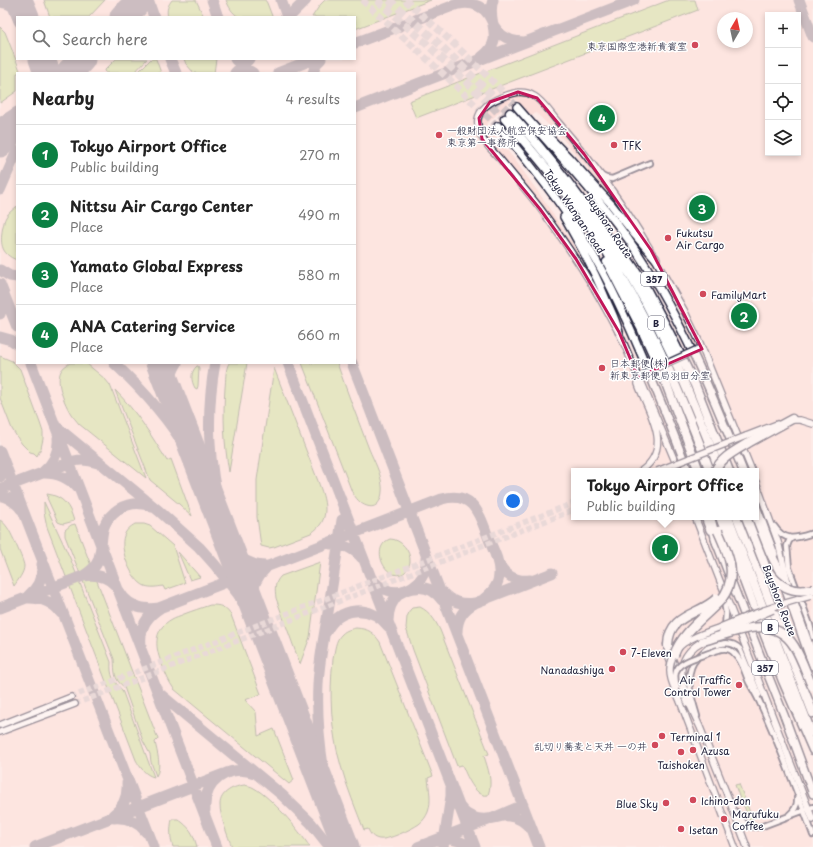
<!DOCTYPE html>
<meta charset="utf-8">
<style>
:root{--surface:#fff;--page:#f2f2f2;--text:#222;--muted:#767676;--line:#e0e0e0;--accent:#0b8043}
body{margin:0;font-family:"Playpen Sans","Klee One",sans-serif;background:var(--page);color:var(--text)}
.controls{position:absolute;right:12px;top:12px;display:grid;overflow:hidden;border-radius:0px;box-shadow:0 2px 6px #0003}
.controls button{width:36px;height:36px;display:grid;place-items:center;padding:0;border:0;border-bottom:1px solid var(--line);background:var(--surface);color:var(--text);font:20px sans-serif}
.compass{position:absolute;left:717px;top:12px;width:36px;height:36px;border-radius:50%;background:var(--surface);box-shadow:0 2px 6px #0003;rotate:9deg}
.you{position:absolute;left:513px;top:501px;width:14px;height:14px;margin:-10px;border:3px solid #fff;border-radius:50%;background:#1a73e8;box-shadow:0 0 0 6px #1a73e833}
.badge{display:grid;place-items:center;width:26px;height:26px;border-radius:50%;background:var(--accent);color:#fff;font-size:13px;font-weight:700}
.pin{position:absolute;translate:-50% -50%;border:2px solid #fff;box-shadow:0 1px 4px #0006}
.popup{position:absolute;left:571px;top:468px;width:188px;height:52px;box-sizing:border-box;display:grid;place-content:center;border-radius:0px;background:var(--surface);filter:drop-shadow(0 1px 3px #0005);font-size:13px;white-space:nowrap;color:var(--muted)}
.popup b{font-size:15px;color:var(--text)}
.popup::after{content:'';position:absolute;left:50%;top:100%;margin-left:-8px;border:8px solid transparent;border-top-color:var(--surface)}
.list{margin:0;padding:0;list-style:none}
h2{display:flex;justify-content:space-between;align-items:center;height:52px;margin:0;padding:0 16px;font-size:17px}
h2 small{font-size:13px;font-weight:400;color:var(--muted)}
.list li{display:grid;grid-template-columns:26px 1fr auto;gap:12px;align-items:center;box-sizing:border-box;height:60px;padding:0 16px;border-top:1px solid var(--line)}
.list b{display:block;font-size:15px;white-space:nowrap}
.list p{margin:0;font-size:13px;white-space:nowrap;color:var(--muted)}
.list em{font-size:13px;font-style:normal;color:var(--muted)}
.icon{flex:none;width:22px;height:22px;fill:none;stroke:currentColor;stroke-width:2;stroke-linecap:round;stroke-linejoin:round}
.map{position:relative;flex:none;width:813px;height:847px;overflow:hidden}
.search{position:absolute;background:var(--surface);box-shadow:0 2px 6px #0003;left:16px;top:16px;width:340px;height:44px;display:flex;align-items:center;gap:10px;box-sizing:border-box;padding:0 14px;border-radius:0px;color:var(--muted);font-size:15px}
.panel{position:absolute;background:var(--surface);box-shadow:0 2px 6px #0003;left:16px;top:72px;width:340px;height:292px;border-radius:0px}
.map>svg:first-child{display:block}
.built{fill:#fcddd8;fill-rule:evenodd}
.green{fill:#cae197;stroke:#768269}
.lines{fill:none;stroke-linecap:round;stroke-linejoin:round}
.taxiway{stroke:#908692;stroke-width:11}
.runway{stroke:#908692;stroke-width:27}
.tertiary-tunnel{stroke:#d1c3c5;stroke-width:5.5;stroke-dasharray:5.5 3;stroke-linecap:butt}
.trunk-tunnel{stroke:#d1c3c5;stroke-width:7;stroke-dasharray:7 3.5;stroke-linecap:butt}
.motorway-tunnel{stroke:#d1c3c5;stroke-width:8;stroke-dasharray:8 4;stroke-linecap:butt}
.minor-casing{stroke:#22223b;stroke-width:8}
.tertiary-casing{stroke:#22223b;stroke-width:8}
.trunk-casing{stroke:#22223b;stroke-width:10}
.motorway-casing{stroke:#22223b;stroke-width:11}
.minor{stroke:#fff;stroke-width:4.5}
.tertiary{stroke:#fff;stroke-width:5.5}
.trunk{stroke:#fff;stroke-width:7}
.motorway{stroke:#fff;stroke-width:8}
.minor-bridge-casing{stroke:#22223b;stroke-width:8;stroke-linecap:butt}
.tertiary-bridge-casing{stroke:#22223b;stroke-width:8;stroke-linecap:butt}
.motorway-bridge-casing{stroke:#22223b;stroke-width:11;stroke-linecap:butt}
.minor-bridge{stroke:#fff;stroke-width:4.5}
.tertiary-bridge{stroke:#fff;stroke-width:5.5}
.motorway-bridge{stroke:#fff;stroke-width:8}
.marked{fill:none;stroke:#c2185b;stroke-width:3;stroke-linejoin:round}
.poi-dot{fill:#d1495b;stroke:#fff;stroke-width:1.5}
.labels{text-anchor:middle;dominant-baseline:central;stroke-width:3;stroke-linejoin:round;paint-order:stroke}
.shield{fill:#fff;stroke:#646476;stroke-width:1}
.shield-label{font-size:9px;font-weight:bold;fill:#22223b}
.poi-label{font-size:10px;fill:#22223b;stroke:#fff;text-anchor:start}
.street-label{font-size:10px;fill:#22223b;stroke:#fff}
</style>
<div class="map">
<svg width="813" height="847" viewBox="0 0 813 847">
<rect width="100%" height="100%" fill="#fdebe8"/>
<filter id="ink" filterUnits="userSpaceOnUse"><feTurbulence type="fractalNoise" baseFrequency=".025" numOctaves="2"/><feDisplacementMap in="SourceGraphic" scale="8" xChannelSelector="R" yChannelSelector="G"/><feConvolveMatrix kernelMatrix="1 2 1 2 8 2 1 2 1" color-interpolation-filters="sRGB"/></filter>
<g filter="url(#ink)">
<path class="built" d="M0,0H813V641L756,493V471H748L711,381L683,318L657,270L634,237L583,175L588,169L562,138L536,113L532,116L514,98L486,125L515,160L544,200L574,246L619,323L653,395L683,471H574V517H701L813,807V847H0ZM768,15H798V153H768ZM17,17H355V59H17ZM723,18H747V42H723ZM17,73H355V363H17Z"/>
<path class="green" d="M44,0H105L89,17H50Z
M172,0H196L204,17H168C166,10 168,5 172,0Z
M226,0H265L267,3L272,16L270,17H239C232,13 229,7 226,0Z
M325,0H431L355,29V17H312L320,5Z
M669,0H695L698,10L416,118L409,101Z
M0,27L5,32L7,37L21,73H17V91L0,103Z
M116,59H147L134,73H106L105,70Z
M151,59H156L161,73H137Z
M184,59H216L214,73H194L186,64Z
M17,206V260C0,254 0,242 3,226C4,224 4,220 6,217C8,213 14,209 17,206Z
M0,356L12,361L20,369L40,423L43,432V439L41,448L37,456L34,453L30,452L22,444L17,437L12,429L0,398Z
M70,363H84L87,364L105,379L110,385L146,478L79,424C76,420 73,417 71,414C65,404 55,383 61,371C63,367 67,365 70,363Z
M229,363H247L229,472C224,443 223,416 225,388C226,380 225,370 229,363Z
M302,363H337C347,392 358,420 369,449C374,461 381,473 382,486C383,496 379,510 367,506C360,504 356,498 352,492Z
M197,366H198L199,368L198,386L197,389L195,388C191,381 190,372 197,366Z
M274,368L318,481C325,500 332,520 311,533L274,547L269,548L261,546L257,517V480Z
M115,390C136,411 152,436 167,461L171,459L192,516L179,504L150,480Z
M47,494C64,496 70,507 74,521L63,524L58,522L47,498L48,497Z
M44,502L70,558L111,662C110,676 113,680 122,690L154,777C145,775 140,767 136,760L47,527L44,512Z
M0,520C3,522 5,524 7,527C10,530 24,561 24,566C24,573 18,580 14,586L0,549Z
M75,524L158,739L155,742C157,752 162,767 156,776L151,762L150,754L143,741L124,687C113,679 115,671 114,659L65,536V530L71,525Z
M135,524H144L150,526L173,546L185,583L165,590L163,586C157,587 151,588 145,586C131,580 119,549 124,536C126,530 130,527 135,524Z
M390,539C401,539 411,551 410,562C409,567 407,570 404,573C386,583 369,547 390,539Z
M178,552L200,577L190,580Z
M320,562L310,637L300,664L276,598C275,589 274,583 281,576Z
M210,605C221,605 224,606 231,615L261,694L245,700L256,712L258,736L274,729L294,780L289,784L174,689C169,682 166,675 163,667C155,649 152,630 172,619C175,617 180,616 184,614C192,611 201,608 210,605Z
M420,607C430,612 435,620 440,630L489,754L484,756C488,769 493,781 488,795C475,798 466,774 462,765L457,766L413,650L406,628L407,617L410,610L412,608Z
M356,628C369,629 373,632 380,642L433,776L428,778C429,789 432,801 428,812C426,817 423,821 419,824C412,829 387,841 379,839C373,838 370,834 368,829L364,830C356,809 347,788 341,766C331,732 329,695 333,659C335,651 335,640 342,634C346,630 351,629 356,628Z
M739,784L753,820L750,821L744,806L741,802L735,785Z
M245,785C248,786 251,786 254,788C272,798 298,829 310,847H232C228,836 220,817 220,805C220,792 234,786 245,785Z
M172,819H178C190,828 193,832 197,847H173C170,838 170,829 172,819Z"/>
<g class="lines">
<path class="taxiway" d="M148,0L154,17
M212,0L218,17
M281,0L287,17
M799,0L813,37
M0,2C11,3 17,8 23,17
M459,4C470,2 481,5 488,14C491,18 492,22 494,26C500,36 511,42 524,42
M133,7L136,0
M289,17L306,0
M355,43L468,0
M482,57C507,38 485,22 493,0
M170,59L176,73
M235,59L243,67L253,73
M67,73L76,66
M235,73L249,59
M278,73L314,59
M313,73L316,64L321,59
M355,108L634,0
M0,123L17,112
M0,190L17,151
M0,270L10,276L17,277
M0,284L17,327
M0,314L2,307L3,295
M0,337L11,340L17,344
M31,363L217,847
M114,363C143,390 169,419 189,453C197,468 204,483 211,498
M215,363C206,412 208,465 221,513C225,530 231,547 236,563
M288,363L475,847
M352,363L539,847
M173,399C169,385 169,376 177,363
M58,428L159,511L199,547L215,565L238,594L258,629L275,662
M0,451L154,847
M43,472C54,463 59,451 58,438
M44,473C58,473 69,478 78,488
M0,477L2,466V459
M0,489L74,461C82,459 90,460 98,463
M0,495C9,498 16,502 21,509
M331,544C344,544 353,548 362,558
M234,552C243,561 253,566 266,566
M498,563C505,575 515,582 530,580
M83,576C95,574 107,576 115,585C118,589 121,594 124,598C133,608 146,610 159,608L442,499C475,490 480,517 490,542C494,551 500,563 499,574C499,585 492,592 484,599
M372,579C379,588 391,594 402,591C407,590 410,588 415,588C426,586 435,591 442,600
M442,592C451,602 461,605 475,603
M28,596C38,588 43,577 42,564
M29,598C42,598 53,602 61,613
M253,605C251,590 255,578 266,568
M0,608L83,576C90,572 95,568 98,561C101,553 101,544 102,536C103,522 113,509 128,505C135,503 144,503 152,507
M388,621C388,610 392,600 400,593C404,591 408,589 412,587C422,581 427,570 426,558
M326,632C339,606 370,604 388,626
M457,632C457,619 463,609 475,603L552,573
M141,645C139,628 147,616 160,608
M160,694L282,795L311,823L330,847
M460,807C466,816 477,820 487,819C495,819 501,815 509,816C518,817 524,821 530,828
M331,808C322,768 316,727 318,685C319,663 323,641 327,619C332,586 337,553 342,520
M205,810C203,782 228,763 255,773
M113,815C124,807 128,796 127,783
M114,818C127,817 138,822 146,832
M341,834L348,847
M443,839C453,838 461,841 469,847
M35,847L224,774
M418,847L493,818L523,805
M443,847L451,796V788"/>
<path class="runway" d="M19,0L26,17
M123,17L140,0
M42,59L47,73
M69,73L82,59
M0,144L17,127
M159,363L346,847"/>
<path class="tertiary-tunnel" d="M71,697L574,503
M75,704L574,510"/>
<path class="trunk-tunnel" d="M362,0L449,79L476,106L498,126
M405,0C444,34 482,69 517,107"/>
<path class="motorway-tunnel" d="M377,0L430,47L505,119
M389,0L436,41L510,113"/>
<defs>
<path id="minor" d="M602,176L606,178L612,179L650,163
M774,526C785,543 797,538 813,533
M791,539L789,541L787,546L789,568L810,625L813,637
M723,596L726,613L725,627
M713,647C723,642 732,641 740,649L759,695
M718,650C724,648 731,649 735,654C743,661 745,675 750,684C754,691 758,698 761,705C781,748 797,792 813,835
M697,716C692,698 682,674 697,658C701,654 706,649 711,645C715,642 718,641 721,637
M736,812C742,822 746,828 760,827L813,807
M789,815C795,810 798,805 797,798"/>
<path id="tertiary" d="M650,249C624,205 592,161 558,122C551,114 543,101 534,96C523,89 513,93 502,97C486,103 472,114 480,133C483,143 493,151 500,159C513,175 527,191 540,208C566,243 590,279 610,317C613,323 616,328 619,333C626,347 632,363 638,377L642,383L679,471
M654,257L684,310L700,343L752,471
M638,377V384C649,414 674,447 641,471
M789,420H800L813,424
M746,436L777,424
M756,482L778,542L789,587L813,654
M695,517L813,820
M683,682C682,677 681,672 682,668C683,656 693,646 703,641
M680,701L735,847
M688,701L700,727L728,797L747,847
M0,725L71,697
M0,732L75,704"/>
<path id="trunk" d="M517,107C558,154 602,200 637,252C682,320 713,396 743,471
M498,126C534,168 569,212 596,260C614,291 628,323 642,356C658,394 673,432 688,471
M544,132L571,160L611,204L635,235L656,259
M564,217C579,243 594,270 605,297C610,309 616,320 619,332
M756,506L774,554
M705,517L710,530
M715,539L760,655L784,715L813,794
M778,568L813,666"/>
<path id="motorway" d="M510,113C549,156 584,201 615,250C659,319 691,395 720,471
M505,119C535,154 564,188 590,226C642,302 678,386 710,471
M614,239L640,277L668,330L695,385L729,471
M607,262L642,330L664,378L699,471
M748,443L792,419
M710,517L717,543
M720,517L755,610L783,681L813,750
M728,517L811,732
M737,517L813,713
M752,517L780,572
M668,645L670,657L689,703"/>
</defs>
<use href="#minor" class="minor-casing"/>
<use href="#tertiary" class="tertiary-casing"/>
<use href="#trunk" class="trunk-casing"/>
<use href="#motorway" class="motorway-casing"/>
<use href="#minor" class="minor"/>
<use href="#tertiary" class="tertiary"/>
<use href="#trunk" class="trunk"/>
<use href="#motorway" class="motorway"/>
<defs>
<path id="minor-bridge" d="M677,687C671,668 680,663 697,657C704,655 711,652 718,650"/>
<path id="tertiary-bridge" d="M643,374L698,349
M657,471L746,436
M722,632L773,610
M680,701C675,689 667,676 671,663C672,655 678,647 684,643C694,636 707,632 718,628C748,615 779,604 811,596"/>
<path id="motorway-bridge" d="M715,471C722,457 735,451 748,443
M746,517L766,568C778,586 791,594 813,589
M703,641C733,633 773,612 794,646C802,659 806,673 812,686
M668,645C669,613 699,616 717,598
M674,655C682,632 705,617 721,600C739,577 729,555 718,531"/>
</defs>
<use href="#minor-bridge" class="minor-bridge-casing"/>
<use href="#tertiary-bridge" class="tertiary-bridge-casing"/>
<use href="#motorway-bridge" class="motorway-bridge-casing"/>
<use href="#minor-bridge" class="minor-bridge"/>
<use href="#tertiary-bridge" class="tertiary-bridge"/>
<use href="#motorway-bridge" class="motorway-bridge"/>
</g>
</g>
<path d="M0 0H813V847H0ZM518,92L537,98L584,154L651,250L702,349L638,377L619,332L576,259L540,209L482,139L479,118L490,102Z" fill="#fdebe8" fill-opacity=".55" fill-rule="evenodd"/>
<path class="marked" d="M518,92L537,98L584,154L651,250L702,349L638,377L619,332L576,259L540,209L482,139L479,118L490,102Z"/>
<g class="poi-dot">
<circle cx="695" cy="45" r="4"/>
<circle cx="439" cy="135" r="4"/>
<circle cx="614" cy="145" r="4"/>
<circle cx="668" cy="238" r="4"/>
<circle cx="703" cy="294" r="4"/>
<circle cx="602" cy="368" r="4"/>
<circle cx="623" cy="652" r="4"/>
<circle cx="612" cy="669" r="4"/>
<circle cx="739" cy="685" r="4"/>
<circle cx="662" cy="736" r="4"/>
<circle cx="655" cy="745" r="4"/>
<circle cx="693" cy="750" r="4"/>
<circle cx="681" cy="752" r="4"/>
<circle cx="693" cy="800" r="4"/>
<circle cx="666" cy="803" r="4"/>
<circle cx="724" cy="819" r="4"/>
<circle cx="681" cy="829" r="4"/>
</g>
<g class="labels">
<g class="shield">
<rect x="641" y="272" width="26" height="14" rx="3"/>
<rect x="648" y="316" width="16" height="14" rx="3"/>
<rect x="762" y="620" width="16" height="14" rx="3"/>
<rect x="752" y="661" width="26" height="14" rx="3"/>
</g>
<g class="shield-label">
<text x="654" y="279">357</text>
<text x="656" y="323">B</text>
<text x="770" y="627">B</text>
<text x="765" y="668">357</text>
</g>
<g class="poi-label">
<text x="687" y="45" text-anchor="end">東京国際空港新貴賓室</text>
<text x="447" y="129">一般財団法人航空保安協会<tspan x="447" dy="12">東京第一事務所</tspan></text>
<text x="622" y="145">TFK</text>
<text x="676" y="232">Fukutsu<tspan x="676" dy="12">Air Cargo</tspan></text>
<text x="711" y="294">FamilyMart</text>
<text x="610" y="362">日本郵便(株)<tspan x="610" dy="12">新東京郵便局羽田分室</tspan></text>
<text x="631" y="652">7-Eleven</text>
<text x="604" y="669" text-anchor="end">Nanadashiya</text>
<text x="731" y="679" text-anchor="end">Air Traffic<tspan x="731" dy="12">Control Tower</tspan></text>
<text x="670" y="736">Terminal 1</text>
<text x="647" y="745" text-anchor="end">乱切り蕎麦と天丼 一の井</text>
<text x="701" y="750">Azusa</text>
<text x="681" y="764" text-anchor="middle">Taishoken</text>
<text x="701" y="800">Ichino-don</text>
<text x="658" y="803" text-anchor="end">Blue Sky</text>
<text x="732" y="813">Marufuku<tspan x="732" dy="12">Coffee</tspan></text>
<text x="689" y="829">Isetan</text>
</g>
<g class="street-label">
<text transform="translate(575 211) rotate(56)">Tokyo Wangan Road</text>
<text transform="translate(609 225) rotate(56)">Bayshore Route</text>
<text transform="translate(780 600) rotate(69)">Bayshore Route</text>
</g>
</g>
</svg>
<div class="controls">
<button>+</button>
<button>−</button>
<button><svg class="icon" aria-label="locate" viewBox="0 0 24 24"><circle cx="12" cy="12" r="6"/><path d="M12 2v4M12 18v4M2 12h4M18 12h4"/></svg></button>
<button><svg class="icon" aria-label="layers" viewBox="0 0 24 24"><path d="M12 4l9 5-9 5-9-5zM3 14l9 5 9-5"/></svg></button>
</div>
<svg class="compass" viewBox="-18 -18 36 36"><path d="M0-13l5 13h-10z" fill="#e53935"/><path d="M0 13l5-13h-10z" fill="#767676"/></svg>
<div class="you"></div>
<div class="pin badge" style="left:665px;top:548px">1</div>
<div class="popup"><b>Tokyo Airport Office</b>Public building</div>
<div class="pin badge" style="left:744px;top:316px">2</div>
<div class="pin badge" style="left:702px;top:208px">3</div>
<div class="pin badge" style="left:602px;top:118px">4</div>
<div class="search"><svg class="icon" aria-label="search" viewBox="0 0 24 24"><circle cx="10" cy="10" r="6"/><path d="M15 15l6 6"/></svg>Search here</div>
<section class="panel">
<h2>Nearby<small>4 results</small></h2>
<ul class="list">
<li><span class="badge">1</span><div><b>Tokyo Airport Office</b><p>Public building</p></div><em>270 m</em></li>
<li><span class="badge">2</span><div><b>Nittsu Air Cargo Center</b><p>Place</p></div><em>490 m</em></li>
<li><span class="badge">3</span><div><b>Yamato Global Express</b><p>Place</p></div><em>580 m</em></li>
<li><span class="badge">4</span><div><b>ANA Catering Service</b><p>Place</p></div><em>660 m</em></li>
</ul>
</section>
</div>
